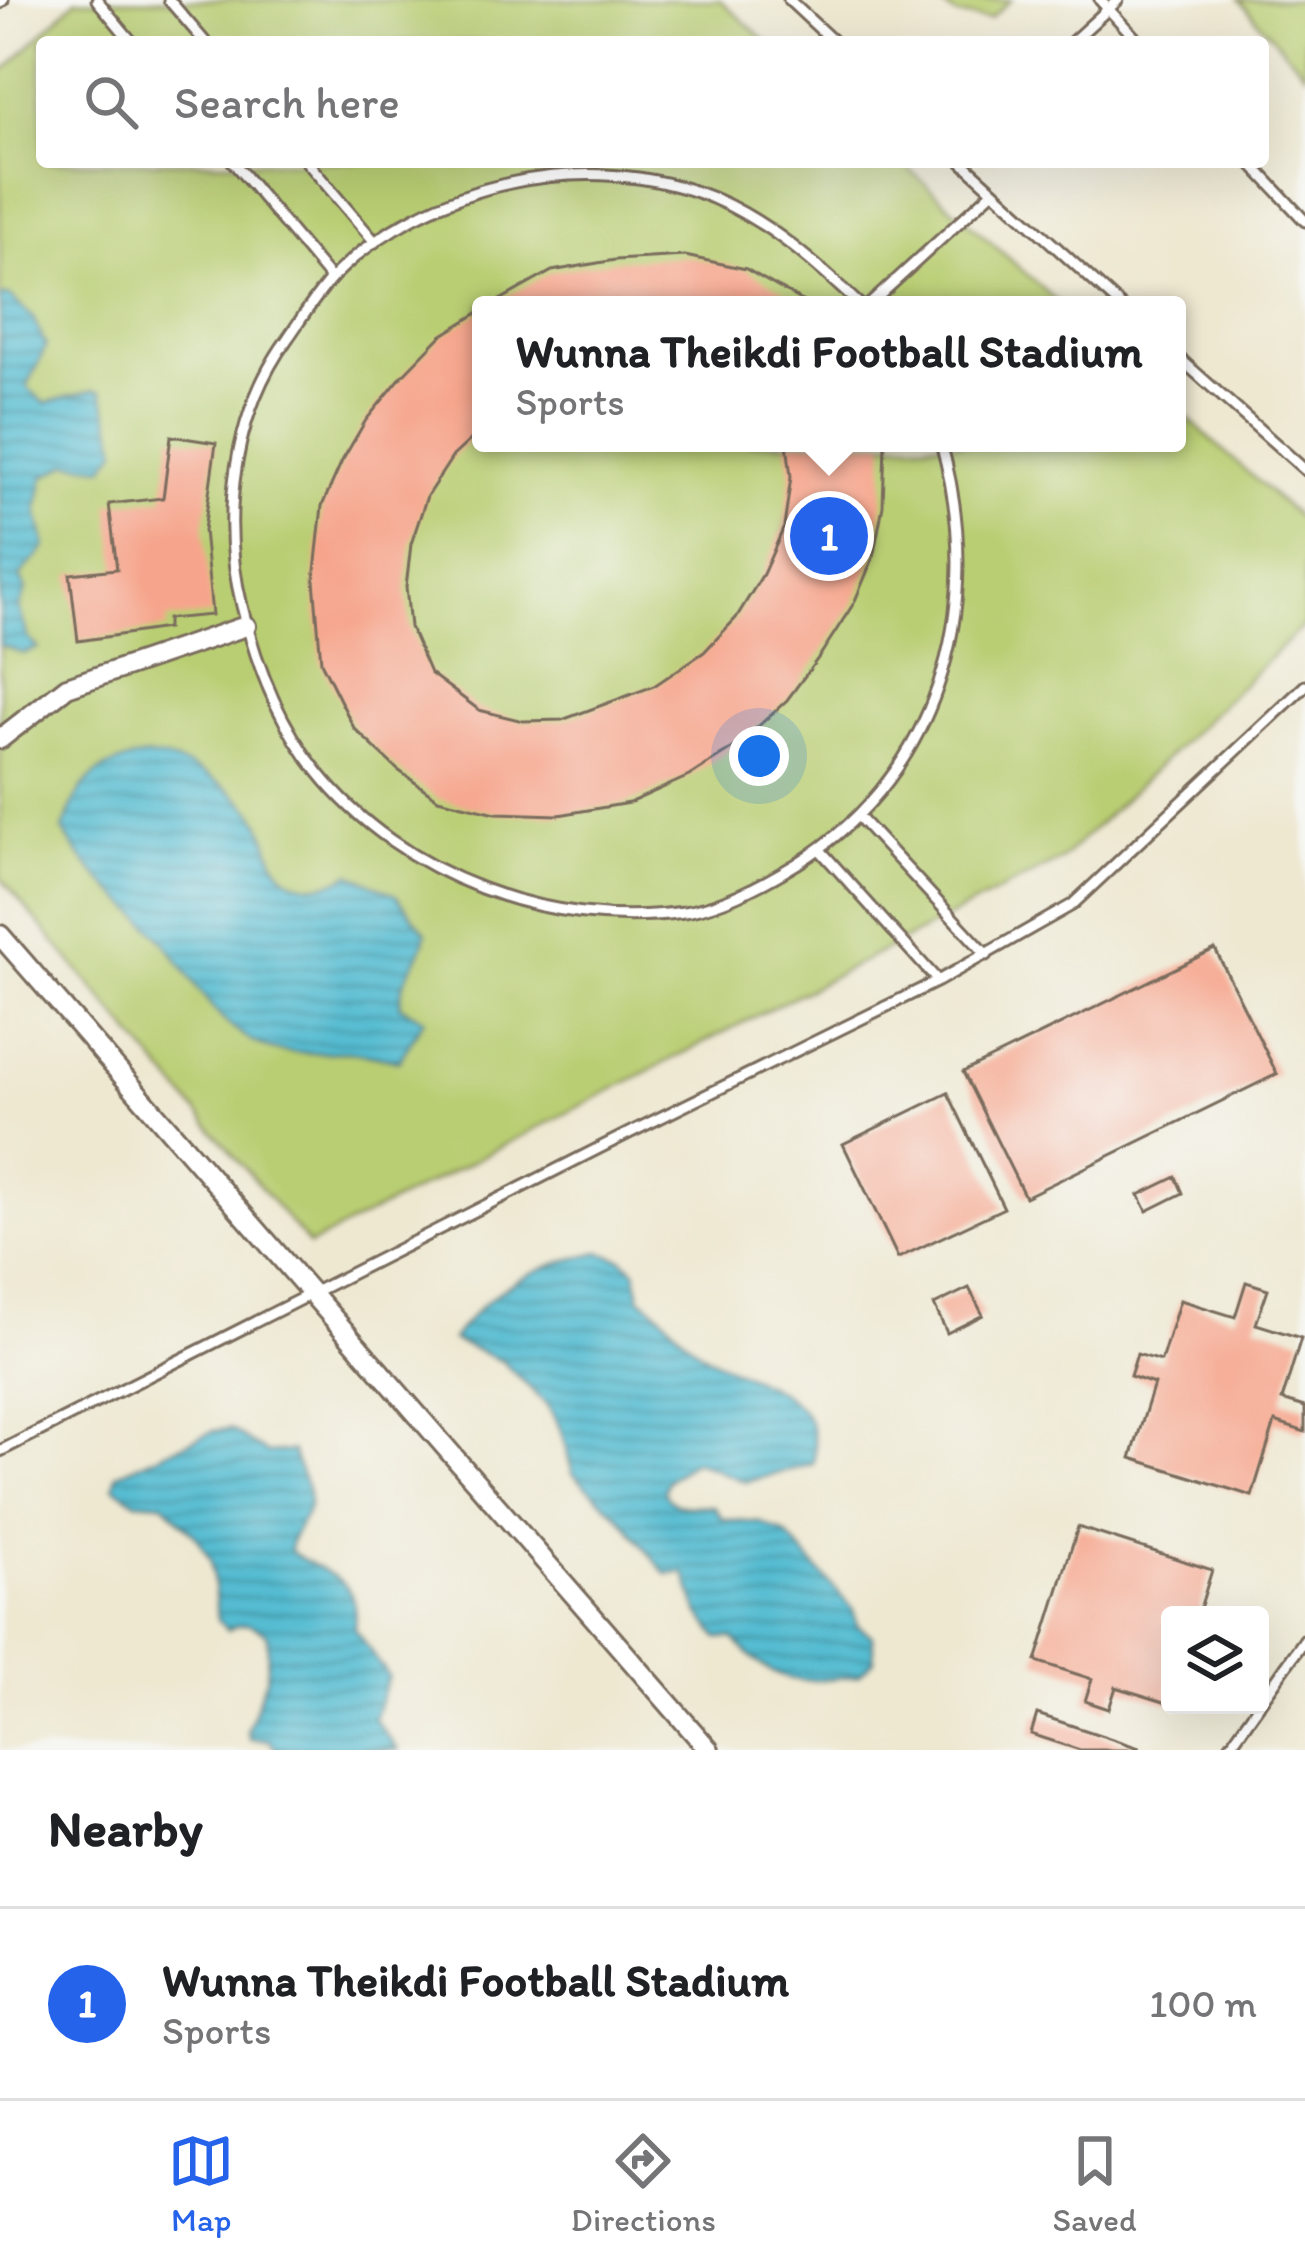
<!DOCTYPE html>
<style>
:root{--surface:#fff;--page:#f6f6f6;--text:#202124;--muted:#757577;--line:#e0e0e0;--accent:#2563eb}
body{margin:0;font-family:Itim,sans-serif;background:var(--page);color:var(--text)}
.controls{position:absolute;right:36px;bottom:36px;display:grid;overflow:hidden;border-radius:12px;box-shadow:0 12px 48px #0002}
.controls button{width:108px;height:108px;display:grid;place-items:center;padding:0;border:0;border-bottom:3px solid var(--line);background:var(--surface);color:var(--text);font:60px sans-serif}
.you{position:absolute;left:759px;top:756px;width:42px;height:42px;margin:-30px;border:9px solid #fff;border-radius:50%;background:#1a73e8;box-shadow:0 0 0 18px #1a73e833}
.badge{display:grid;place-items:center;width:78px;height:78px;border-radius:50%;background:var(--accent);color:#fff;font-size:39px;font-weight:700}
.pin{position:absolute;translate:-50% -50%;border:6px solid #fff;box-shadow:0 3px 12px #0006}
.popup{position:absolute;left:472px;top:296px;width:714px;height:156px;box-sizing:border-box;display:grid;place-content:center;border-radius:12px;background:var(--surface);filter:drop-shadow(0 3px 9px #0005);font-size:39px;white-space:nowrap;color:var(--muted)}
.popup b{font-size:45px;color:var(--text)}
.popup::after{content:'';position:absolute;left:50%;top:100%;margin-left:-24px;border:24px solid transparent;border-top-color:var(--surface)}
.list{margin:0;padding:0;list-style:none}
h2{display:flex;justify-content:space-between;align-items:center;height:156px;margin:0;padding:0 48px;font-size:51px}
h2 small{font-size:39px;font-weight:400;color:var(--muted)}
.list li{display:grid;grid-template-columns:78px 1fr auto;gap:36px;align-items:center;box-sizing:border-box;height:192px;padding:0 48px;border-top:3px solid var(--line)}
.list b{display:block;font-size:45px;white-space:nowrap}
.list p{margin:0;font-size:39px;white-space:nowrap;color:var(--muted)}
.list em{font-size:39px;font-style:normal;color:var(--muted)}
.icon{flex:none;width:66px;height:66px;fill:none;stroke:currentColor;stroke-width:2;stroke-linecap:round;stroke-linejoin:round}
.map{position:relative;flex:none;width:1305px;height:1750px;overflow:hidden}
.search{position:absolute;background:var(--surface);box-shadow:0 12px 48px #0002;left:36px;right:36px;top:36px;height:132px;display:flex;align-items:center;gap:30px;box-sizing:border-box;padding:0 42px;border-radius:12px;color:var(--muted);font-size:45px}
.sheet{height:348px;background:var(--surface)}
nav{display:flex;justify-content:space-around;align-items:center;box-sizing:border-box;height:168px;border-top:3px solid var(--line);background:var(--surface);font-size:33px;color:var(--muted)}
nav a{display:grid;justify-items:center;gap:6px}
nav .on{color:var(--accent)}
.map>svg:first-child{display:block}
.green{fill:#b9ce73;stroke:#7a7c48;stroke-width:3}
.water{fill:url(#water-rules);stroke:#487378;stroke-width:3}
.building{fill:#f6a58c}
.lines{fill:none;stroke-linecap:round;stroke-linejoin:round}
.lane-casing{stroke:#7a6c5d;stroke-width:15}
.street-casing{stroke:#7a6c5d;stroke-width:24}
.lane{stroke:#fff;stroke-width:9}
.street{stroke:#fff;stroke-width:18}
</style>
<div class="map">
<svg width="1305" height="1750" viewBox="0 0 1305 1750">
<defs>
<pattern id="water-rules" width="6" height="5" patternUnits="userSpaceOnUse" patternTransform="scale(3)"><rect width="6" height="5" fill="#54bcd1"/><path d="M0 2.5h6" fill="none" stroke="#4799a9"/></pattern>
</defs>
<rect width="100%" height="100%" fill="#f6f6f2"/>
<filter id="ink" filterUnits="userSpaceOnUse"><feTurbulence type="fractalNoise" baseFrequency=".00833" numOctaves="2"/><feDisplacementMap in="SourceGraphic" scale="24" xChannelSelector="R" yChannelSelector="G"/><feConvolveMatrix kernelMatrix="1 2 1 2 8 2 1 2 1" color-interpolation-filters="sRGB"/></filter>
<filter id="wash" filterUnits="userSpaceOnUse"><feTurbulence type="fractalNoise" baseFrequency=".004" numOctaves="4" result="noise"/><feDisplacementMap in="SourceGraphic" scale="48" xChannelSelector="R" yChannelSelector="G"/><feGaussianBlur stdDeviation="2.7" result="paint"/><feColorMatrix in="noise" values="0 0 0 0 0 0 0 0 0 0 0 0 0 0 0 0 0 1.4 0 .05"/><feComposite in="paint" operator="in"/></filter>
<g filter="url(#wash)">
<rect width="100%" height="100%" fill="#eee8d1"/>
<path class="green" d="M76,0H720L767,42H42V162H901L1061,305H481V443H1177V409L1305,524V624L1062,859L309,1245L0,877V75Z
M932,0H1011L990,19L958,16Z
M1239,0H1305V73Z"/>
<path class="water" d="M0,296H10L33,318L46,346L27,387L45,403L94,390L102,392L117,444V450L104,467L69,463L44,477L37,510L46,547L20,576L26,590L19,608L28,638L38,648L23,654L0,645Z
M147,756C184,759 229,784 253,812C266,827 268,848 276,864C291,891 328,890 350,873L396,895L426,933C420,967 401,969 400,1006L424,1019L399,1061C381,1057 362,1052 344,1052C317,1052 288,1056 262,1046C215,1027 193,976 162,939C128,900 90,879 63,830C80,779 94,766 147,756Z
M600,1252L622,1259L636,1271L640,1298C665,1311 680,1339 704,1354C751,1384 827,1391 813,1464L746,1482L693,1461L667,1481L664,1492C677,1513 692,1503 713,1506L723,1519L759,1522L786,1534L853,1609L857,1625L872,1636L874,1660L859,1675C795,1684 778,1687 733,1638H718L699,1613L685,1573L666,1574L619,1516L573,1474L560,1428L547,1405L502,1361L452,1340C491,1285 536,1266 600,1252Z
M230,1429L267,1453L292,1451C297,1470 312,1487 308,1507C304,1524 289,1533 290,1551C326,1578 361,1574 355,1629L388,1676L374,1719L398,1750H276L269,1740L250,1739L247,1732L267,1676L268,1635C253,1624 244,1620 228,1630L218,1621L211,1560L195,1535L163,1503L135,1501L114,1487L117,1474L213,1431Z"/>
<g id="blocks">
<path class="building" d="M685,256L746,269L809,305H491L552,271L615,260Z
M481,311V430L453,456L427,496L411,544L406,587L410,627L430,673L479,710L523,721L562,720L654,686L704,652L736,618L763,574L784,527L791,477L787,443H885L883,506L873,558L854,603L819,657L787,700L739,744L689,776L629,803L559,815L496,813L438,799L398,770L354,728L321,662L314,580L322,506L342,461L366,420L402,376L441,336Z
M171,436L216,443L204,530L212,615L167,619V628L78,641L70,574L117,569L109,504L163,498Z
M1215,949L1277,1074L1025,1197L963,1072Z
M948,1093L1004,1208L898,1258L843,1144Z
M1176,1177L1183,1193L1147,1211L1139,1195Z
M1246,1282L1268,1289L1256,1324L1301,1338L1282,1400L1305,1407V1432L1275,1422L1252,1496L1131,1458L1154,1384L1130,1376L1137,1354L1161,1361L1180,1300L1235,1317Z
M969,1288L983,1315L947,1333L934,1305Z
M1078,1527L1212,1570L1198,1615H1170V1704L1116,1687L1109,1709L1085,1701L1092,1679L1036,1661Z
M1037,1714L1139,1748L1138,1750H1080L1031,1734Z"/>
</g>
</g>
<g filter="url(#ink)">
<use href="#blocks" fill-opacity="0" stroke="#7a6c5d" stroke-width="3"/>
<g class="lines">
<defs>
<path id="lane" d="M97,0L132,42
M169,0L205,42
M789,0L834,42
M1100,0L1139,42
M0,3L3,0
M1072,42L1118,0
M233,162L331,279
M307,162L375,242
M962,162L1120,305
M1250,162L1305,221
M860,305C816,264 770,222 713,198C588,147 427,182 333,277C316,295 302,318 288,338C233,413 220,518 242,606C256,664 279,724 317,771C401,877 551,931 684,912C718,907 754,889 783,872C938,785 988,608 941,443
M869,305L993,191
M1177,356L1305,470
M859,817L987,955
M821,851L938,981
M0,1451L625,1135L938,981L1072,905L1305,686
M1260,1703L1305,1639
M1227,1750L1259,1705"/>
<path id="street" d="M0,739L67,687L246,626
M0,935L709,1750"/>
</defs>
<use href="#lane" class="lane-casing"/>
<use href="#street" class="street-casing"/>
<use href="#lane" class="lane"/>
<use href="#street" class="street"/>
</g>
</g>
</svg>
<div class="controls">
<button><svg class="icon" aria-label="layers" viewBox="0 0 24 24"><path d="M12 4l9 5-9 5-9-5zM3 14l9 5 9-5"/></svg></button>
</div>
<div class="you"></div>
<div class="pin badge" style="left:829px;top:536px">1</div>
<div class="popup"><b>Wunna Theikdi Football Stadium</b>Sports</div>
<div class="search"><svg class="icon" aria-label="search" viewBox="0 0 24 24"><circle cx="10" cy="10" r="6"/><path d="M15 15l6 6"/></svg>Search here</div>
</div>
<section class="sheet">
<h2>Nearby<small></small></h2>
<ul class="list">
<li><span class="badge">1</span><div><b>Wunna Theikdi Football Stadium</b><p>Sports</p></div><em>100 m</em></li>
</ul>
</section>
<nav>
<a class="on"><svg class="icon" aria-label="map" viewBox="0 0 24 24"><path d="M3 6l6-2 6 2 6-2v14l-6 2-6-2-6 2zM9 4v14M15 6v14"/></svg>Map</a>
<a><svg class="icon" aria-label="directions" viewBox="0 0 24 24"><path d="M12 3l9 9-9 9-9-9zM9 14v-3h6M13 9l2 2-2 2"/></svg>Directions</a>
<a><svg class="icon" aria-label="saved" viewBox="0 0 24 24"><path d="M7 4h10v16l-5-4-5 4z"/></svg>Saved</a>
</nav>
